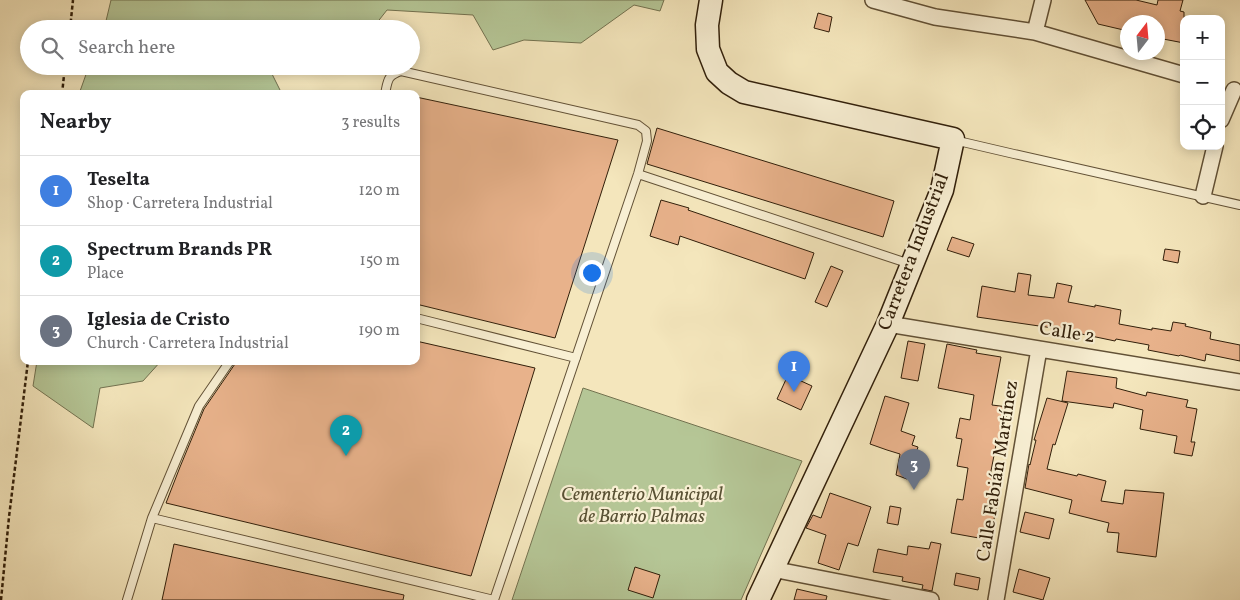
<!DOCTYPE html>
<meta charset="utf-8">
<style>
:root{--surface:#fff;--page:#f6f6f6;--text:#202124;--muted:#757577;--line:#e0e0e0;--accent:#db2777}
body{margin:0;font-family:Vollkorn,serif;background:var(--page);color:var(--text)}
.controls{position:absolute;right:15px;top:15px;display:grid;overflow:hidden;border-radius:10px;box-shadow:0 2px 12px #0003}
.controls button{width:45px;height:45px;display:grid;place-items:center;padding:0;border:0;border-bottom:1px solid var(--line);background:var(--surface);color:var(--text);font:25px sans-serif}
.compass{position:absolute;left:1120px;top:15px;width:45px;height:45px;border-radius:50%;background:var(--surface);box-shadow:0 2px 12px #0003;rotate:16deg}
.you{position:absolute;left:591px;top:272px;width:18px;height:18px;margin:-12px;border:4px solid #fff;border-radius:50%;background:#1a73e8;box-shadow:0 0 0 8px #1a73e833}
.badge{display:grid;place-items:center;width:32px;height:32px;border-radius:50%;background:var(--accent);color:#fff;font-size:16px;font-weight:700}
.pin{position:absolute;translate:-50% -41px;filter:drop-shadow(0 1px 2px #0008)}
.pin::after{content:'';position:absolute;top:26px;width:18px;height:15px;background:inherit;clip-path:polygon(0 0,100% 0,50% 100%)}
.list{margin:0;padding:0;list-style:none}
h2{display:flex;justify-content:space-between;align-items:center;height:65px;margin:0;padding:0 20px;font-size:21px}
h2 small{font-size:16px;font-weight:400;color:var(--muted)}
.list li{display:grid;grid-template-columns:32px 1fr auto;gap:15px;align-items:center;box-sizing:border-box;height:70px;padding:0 20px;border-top:1px solid var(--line)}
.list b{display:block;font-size:19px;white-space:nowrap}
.list p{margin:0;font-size:16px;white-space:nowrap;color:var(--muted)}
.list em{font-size:16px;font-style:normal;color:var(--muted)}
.icon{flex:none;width:28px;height:28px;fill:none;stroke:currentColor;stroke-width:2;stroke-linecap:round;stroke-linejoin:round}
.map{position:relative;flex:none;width:1240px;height:600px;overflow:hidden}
.search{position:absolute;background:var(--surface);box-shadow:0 2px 12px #0003;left:20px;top:20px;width:400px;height:55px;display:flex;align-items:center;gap:12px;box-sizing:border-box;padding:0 18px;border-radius:28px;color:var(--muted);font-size:19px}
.panel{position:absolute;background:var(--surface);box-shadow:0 2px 12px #0003;left:20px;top:90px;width:400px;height:275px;border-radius:10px}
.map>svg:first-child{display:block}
.green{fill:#b5c696;stroke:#737250}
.building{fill:#e8b28b;stroke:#311f0a}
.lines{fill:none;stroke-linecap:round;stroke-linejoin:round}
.lane-casing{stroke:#625136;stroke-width:10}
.street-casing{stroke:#625136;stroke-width:18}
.secondary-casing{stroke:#311f0a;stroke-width:25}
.path{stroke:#311f0a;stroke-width:2.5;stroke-dasharray:4 2.5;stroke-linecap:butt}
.lane{stroke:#f8efd3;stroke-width:8}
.street{stroke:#f8efd3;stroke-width:15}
.secondary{stroke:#f8efd3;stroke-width:22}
.labels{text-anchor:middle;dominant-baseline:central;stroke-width:4.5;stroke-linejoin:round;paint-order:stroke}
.street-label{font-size:19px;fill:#311f0a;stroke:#f8efd3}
.park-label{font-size:19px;font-style:italic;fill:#595134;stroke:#f8efd3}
</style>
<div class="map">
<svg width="1240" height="600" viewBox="0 0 1240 600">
<rect width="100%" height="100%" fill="#f4e6bc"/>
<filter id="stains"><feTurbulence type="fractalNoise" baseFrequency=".004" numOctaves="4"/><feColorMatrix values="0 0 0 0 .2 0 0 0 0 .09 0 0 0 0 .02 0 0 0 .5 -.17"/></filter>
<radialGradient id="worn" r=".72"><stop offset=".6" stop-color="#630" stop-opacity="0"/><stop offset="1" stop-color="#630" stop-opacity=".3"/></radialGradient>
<path class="green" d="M111,0H664L660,11L634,5L581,43L524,40L493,50L473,15L387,10L372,29H103L106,21Z
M89,66H268L282,94H79Z
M37,361H161L143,381L100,388L93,428L33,386Z
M583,388L802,461L741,600H512Z"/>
<path class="building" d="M1085,0H1136L1157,5L1158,0H1183L1180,11L1184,12V43L1158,38V22H1128V31L1098,24Z
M818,13L832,17L829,32L814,28Z
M416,97L618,140L555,338L416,304Z
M657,128L894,201L883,237L647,164Z
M661,200L689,208L688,210L814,253L805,279L680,236L678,245L650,236Z
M952,237L974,244L969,257L947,250Z
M1165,249L1180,251L1178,263L1163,260Z
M831,266L843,271L827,307L815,302Z
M1018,273L1031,275L1028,295L1054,298L1057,283L1072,286L1068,302L1095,307V305L1121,310L1119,324L1152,330V328L1171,331L1173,322L1186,324L1185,326L1211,332L1210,339L1240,345V361L1206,354L1205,361L1180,355L1179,356L1148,350L1149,345L1116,339L1115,341L1053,328L977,317L982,286L1015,292Z
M416,341L535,368L471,576L166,503L180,467L204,409L237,361H416Z
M908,341L925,344L918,381L901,378Z
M947,344L977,350L976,353L1001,357L992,405L1008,407L1001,446L996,445L990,476L1002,478L990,540L951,533L957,499L963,500L968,468L957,466L962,439L956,438L960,418L970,420L974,395L938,388Z
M1067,371L1117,378L1116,388L1146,396L1147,392L1188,400L1186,407L1197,409L1191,442H1195L1192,456L1174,453L1177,436L1140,429L1143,410L1114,403L1113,408L1062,401Z
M788,375L812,386L801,410L777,399Z
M885,396L909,403L901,431L915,436L912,445L918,447L907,479L896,475L900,454L887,450L870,444Z
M1047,398L1068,403L1055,445L1053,444L1047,469L1077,476L1078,474L1106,481L1101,501L1123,504L1125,490L1164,493L1156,557L1117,552L1119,533L1107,532L1109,523L1069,513L1072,500L1025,488L1029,464L1030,465L1036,440H1034Z
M830,493L871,507L858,546L848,543L839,570L818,563L826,535L806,528L813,515L821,518Z
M890,506L901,508L898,525L887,523Z
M1025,512L1054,519L1049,539L1020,532Z
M931,542L941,544L932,591L922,589L923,585L902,581L903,577L873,572L878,549L907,555L908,546L929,549Z
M174,544L404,595L403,600H162Z
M635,567L660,575L653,598L628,590Z
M1019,569L1050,578L1043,600L1013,592Z
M956,573L980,578L978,590L954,585Z
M797,589L827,596L826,600H794Z"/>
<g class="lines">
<defs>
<path id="lane" d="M385,94C388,80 387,76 401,71L638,125L646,131L647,141L638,174L494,600
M954,140L1014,154L1240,205
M638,174L910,264
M416,318L576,358
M152,518L494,600
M127,600L152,518L199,406L230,361"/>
<path id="street" d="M873,0L935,17L1035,32L1184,75
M1035,32L1043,0
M1221,120L1234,90
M1203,196L1215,146
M888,324L1240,382
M772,569L931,600
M996,600L1039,349"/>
<path id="secondary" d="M711,0L707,25L708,49L717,72L729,83L744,92L953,139L942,190L888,324L758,600"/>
</defs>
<use href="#lane" class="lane-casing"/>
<use href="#street" class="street-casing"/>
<use href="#secondary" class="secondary-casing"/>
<path class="path" d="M70,29L73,0
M62,94L65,66
M1,600L9,517L28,361"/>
<use href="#lane" class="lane"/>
<use href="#street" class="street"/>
<use href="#secondary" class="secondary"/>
</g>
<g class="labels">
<g class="street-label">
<text transform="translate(914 252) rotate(-69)">Carretera Industrial</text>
<text transform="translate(1067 333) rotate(9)">Calle 2</text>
<text transform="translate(998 471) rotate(-81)">Calle Fabián Martínez</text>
</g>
<g class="park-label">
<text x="642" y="495">Cementerio Municipal<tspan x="642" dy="22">de Barrio Palmas</tspan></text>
</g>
</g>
<rect width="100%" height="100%" filter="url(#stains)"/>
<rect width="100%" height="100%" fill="url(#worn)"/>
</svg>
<div class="controls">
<button>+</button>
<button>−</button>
<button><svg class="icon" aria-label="locate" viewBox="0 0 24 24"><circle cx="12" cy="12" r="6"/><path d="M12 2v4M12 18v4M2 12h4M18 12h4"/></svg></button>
</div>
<svg class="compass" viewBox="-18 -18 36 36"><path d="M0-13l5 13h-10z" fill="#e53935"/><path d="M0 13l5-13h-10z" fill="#757577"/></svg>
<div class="you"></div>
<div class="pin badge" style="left:794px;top:392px;background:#3f7fe0">1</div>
<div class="pin badge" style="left:346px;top:456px;background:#0f9aa8">2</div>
<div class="pin badge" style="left:914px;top:490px;background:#6b7280">3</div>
<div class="search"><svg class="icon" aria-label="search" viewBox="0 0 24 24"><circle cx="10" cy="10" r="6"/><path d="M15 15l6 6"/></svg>Search here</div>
<section class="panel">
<h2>Nearby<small>3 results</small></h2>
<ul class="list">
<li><span class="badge" style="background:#3f7fe0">1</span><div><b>Teselta</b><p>Shop · Carretera Industrial</p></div><em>120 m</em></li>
<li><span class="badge" style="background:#0f9aa8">2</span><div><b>Spectrum Brands PR</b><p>Place</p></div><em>150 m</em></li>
<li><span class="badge" style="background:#6b7280">3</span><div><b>Iglesia de Cristo</b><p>Church · Carretera Industrial</p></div><em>190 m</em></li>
</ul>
</section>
</div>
